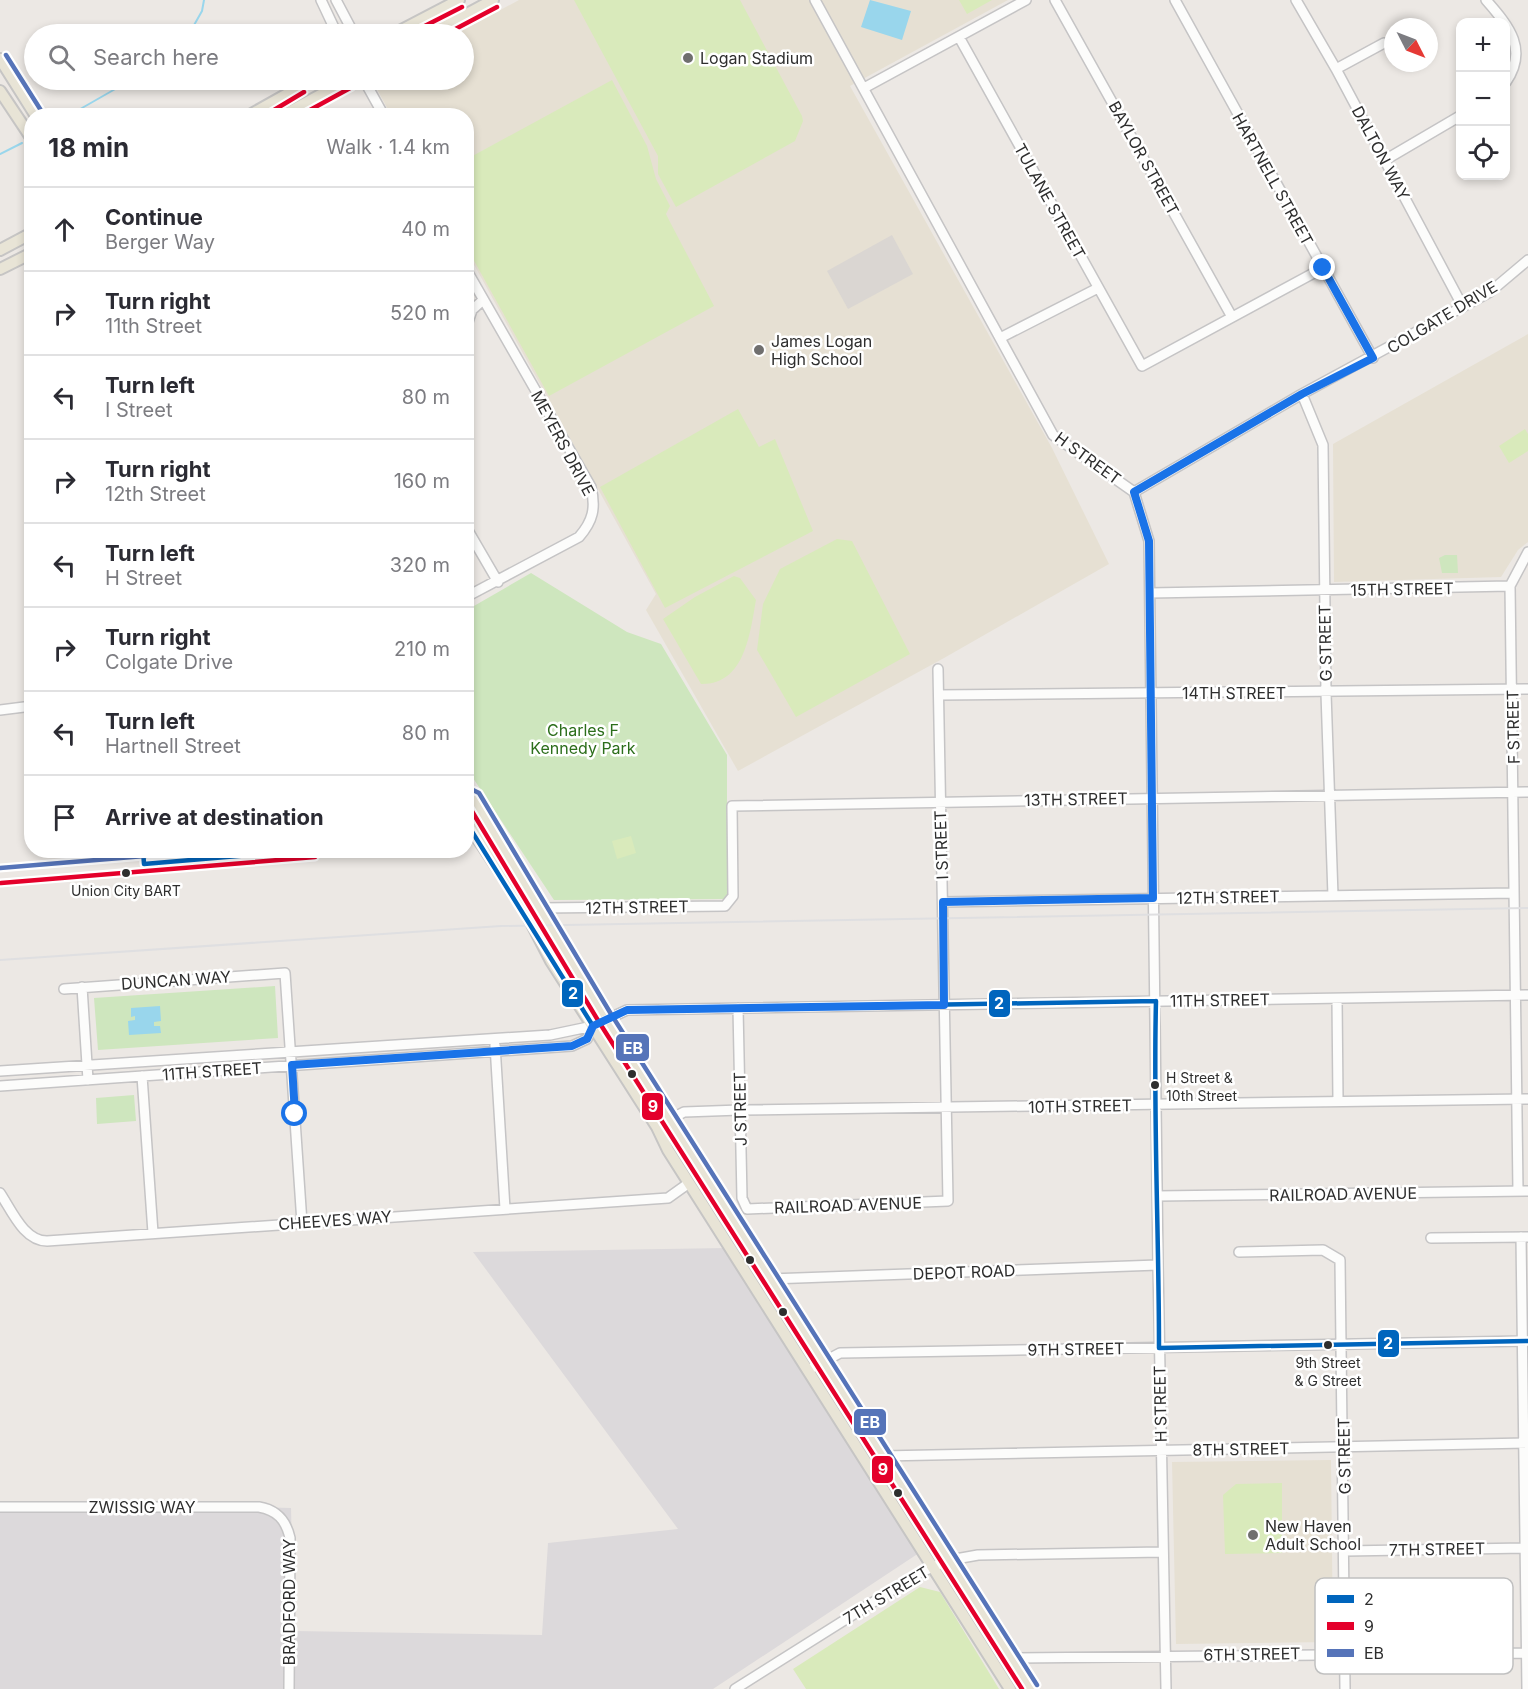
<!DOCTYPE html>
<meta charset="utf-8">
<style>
:root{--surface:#fff;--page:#f7f7f7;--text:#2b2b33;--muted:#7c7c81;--line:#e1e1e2}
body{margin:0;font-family:Inter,sans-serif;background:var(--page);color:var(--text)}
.controls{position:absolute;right:18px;top:18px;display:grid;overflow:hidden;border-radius:12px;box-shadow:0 3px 9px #0003}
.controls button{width:54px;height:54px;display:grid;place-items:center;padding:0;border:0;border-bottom:2px solid var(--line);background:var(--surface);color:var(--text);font:30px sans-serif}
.compass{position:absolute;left:1384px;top:18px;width:54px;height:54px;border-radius:50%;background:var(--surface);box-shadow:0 3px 9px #0003;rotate:132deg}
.stop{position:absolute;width:18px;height:18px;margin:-14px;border:4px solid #1a73e8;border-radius:50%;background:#fff}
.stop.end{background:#1a73e8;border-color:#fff;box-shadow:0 2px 6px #0008}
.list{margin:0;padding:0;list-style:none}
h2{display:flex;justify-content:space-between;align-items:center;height:78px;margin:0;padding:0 24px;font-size:26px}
h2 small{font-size:20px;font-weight:400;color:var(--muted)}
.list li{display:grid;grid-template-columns:39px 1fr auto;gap:18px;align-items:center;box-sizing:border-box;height:84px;padding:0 24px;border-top:2px solid var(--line)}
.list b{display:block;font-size:22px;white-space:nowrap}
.list p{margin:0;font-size:20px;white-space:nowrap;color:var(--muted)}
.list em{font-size:20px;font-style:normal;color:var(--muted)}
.icon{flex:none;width:33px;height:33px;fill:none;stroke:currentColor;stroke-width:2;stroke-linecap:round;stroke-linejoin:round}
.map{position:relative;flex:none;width:1528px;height:1689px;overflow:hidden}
.search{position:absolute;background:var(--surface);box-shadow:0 3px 9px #0003;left:24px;top:24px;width:450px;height:66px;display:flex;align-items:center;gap:15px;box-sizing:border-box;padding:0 21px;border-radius:33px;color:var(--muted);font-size:22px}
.panel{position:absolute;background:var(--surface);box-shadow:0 3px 9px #0003;left:24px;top:108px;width:450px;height:750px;border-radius:24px}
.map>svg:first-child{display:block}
.industrial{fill:#dcd9db}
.education{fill:#e6e0d3}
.green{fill:#cee6be}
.pitch{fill:#d9eabb}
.plaza{fill:#dad6d2}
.water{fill:#99d6ec}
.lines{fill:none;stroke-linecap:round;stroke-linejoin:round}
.stream{stroke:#99d6ec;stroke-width:2}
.minor-casing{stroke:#c5c4c5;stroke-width:12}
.major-casing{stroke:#c6c5c4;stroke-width:14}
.minor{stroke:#fcfcfb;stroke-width:9}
.major{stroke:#e8e4d6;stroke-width:10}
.rail{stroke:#dfdfe1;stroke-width:2}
.bus-1-casing{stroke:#fff;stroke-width:9}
.bus-2-casing{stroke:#fff;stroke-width:9}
.bus-3-casing{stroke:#fff;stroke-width:9}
.bus-1{stroke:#0065bd;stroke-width:4.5}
.bus-2{stroke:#e4002b;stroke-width:4.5}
.bus-3{stroke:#5674b9;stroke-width:4.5}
.route{stroke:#1a73e8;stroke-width:8}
.poi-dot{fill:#706f6e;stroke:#fff;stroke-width:2}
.bus-dot{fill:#2e2e2e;stroke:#fff;stroke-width:2}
.labels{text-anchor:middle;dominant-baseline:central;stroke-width:5;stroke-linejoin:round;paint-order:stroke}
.bus-label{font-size:14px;fill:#2e2e2e;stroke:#fff}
.poi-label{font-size:16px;fill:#2e2e2e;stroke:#fff;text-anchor:start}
.street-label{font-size:16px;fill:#2e2e2e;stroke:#fff}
.park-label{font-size:16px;fill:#2c6e1b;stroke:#fff}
.key{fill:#fff;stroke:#c0c0c0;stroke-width:1.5}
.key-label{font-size:16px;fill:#2e2e2e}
.line-badge{stroke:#fff;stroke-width:2}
.badge-label{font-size:16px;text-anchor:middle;font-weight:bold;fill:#fff}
</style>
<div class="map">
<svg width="1528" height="1689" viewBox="0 0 1528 1689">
<rect width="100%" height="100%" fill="#ece8e4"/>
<path class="industrial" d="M726,1248L919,1553L713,1689H0V1501L291,1508L294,1631L542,1635L548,1543L678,1529L473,1252Z"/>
<path class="education" d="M519,0H1008L850,86L1052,448L1109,564L944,658L738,771L646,610L656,594L467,252L466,116L391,115L372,80H464V34H456Z
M1528,334V542L1518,550L1501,577L1334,582L1333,444Z
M1331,1460L1333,1642L1176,1644L1172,1462Z"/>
<path class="green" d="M1445,555H1457L1458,573H1442L1439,558Z
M531,573L627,632L661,644L727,755V899L554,900L467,769V610Z
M275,986L278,1038L98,1050L94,998Z
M134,1095L136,1121L97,1124L96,1098Z"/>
<path class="pitch" d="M574,0H740L802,116L803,121L795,141L676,207L658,174V156Z
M959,0H992L967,14Z
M612,80L647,146L656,179L670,206L666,214L670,222L714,306L549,396L467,248V159Z
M738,409L759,447L775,439L813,531L665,608L600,487Z
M1525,429L1528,434V451L1509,463L1499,446Z
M837,539L852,541L910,654L796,717L757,650L763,604L780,569Z
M734,576L740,578L756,600C750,633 745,685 701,684L663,619L695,597Z
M631,836L636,853L617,859L612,841Z
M1282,1483V1553L1225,1554L1223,1495L1236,1484Z
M920,1587L940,1592L999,1689H806L793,1669Z"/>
<path class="plaza" d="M892,235L913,274L848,309L827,271Z"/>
<path class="water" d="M870,0L911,11L902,40L861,27Z
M160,1006L161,1021L154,1022V1026H160L161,1033L129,1035L128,1021L135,1020V1016L131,1017V1008Z"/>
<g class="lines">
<path class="stream" d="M189,34L202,11L204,0
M68,116L131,80
M0,154L22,143"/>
<defs>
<path id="minor" d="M321,0L337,34
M336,0L354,34
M815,0L1053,435L1134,492L1149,541C1154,783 1156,1024 1158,1265L1166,1689
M1055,0L1232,317
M1175,0L1373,358
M1296,0L1336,69L1463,307
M1486,0C1510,27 1528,50 1506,82
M959,37L1142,366L1323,268
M1336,69L1384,43
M364,80L384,116
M864,88L1026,0
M1385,160L1460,116
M466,269L591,487C596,508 593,521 579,537L466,597
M466,328L472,310L483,300
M1000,338L1098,288
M1302,394L1323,445L1326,693L1333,896
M1134,492L1302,394L1490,292L1528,260
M466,527L498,582
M1150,593L1510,586
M939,695L1528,689
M0,710L32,706
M943,902L1514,893
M541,908L725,906L733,896L732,806L1528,792
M82,987L88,1080
M64,989L285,973L302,1223
M1337,999L1338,1100
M738,1008L742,1198L747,1209L948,1201L938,669
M495,1045L505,1209
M0,1071L550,1035L593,1026L627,1010L1528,995
M142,1076L153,1233
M0,1086L572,1046L587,1039L593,1026
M669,1120L684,1112L740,1110L1528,1099
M1518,1191L1510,586L1528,552
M0,1193C12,1211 24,1241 47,1241L668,1198L689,1183
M1157,1196L1528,1191
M1521,1237L1527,1689
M1431,1238L1528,1237
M1239,1252L1323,1250L1340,1260L1345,1689
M770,1279L1158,1265
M808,1370L840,1353L1528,1341
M882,1456L1528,1443
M0,1507H259C277,1510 286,1520 290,1538L289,1689
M1345,1551L1528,1548
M1011,1658L1528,1653
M735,1689L921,1572L950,1560L978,1555L1162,1552"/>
<path id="major" d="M394,34L459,0
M430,34L493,0
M0,59L36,116
M0,91L32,139
M248,116L312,80
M282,116L348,80
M0,250L32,233
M0,269L32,253
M466,787C516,862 557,942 605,1018L1031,1689
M466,821L521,903L551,961L657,1127L668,1150L1010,1689"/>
</defs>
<use href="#minor" class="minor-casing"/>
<use href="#major" class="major-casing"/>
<use href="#minor" class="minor"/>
<use href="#major" class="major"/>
<path class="rail" d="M0,960L501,926L1528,908"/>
<defs>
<path id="bus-1" d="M466,822L593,1026L627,1010L1156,1001
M143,850L144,864L308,850
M1156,1001C1153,1117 1159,1232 1159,1348
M1159,1348L1528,1341"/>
<path id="bus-2" d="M409,34L462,7
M446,34L497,7
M264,116L304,92
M299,116L352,87
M470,808L599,1022L1022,1689
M1,883L315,857"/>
<path id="bus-3" d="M6,55L42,112
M466,792L473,790L479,793L611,1014L1037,1685
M0,868L217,850"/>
</defs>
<use href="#bus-1" class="bus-1-casing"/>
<use href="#bus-2" class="bus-2-casing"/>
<use href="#bus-3" class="bus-3-casing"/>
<use href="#bus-1" class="bus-1"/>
<use href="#bus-2" class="bus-2"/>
<use href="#bus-3" class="bus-3"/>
</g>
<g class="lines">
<path class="route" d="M295,1114L292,1065L572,1046L587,1039L593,1026L627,1010L944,1005L943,902L1153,898L1149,541L1134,492L1302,394L1373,358L1323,268"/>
</g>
<g class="poi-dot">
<circle cx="688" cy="58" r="6"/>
<circle cx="759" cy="350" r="6"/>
<circle cx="1253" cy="1535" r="6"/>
</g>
<g class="bus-dot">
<circle cx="126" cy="873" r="5"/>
<circle cx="632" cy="1074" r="5"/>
<circle cx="1155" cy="1085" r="5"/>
<circle cx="750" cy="1260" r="5"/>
<circle cx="783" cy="1312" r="5"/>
<circle cx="1328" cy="1345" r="5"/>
<circle cx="898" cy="1493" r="5"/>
</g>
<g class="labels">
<g class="bus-label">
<text x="126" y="890">Union City BART</text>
<text x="1166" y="1077" text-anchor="start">H Street &amp;<tspan x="1166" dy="18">10th Street</tspan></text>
<text x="1328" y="1362">9th Street<tspan x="1328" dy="18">&amp; G Street</tspan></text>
</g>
<g class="poi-label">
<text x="700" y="58">Logan Stadium</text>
<text x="771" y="341">James Logan<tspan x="771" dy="18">High School</tspan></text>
<text x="1265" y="1526">New Haven<tspan x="1265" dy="18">Adult School</tspan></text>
</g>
<g class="street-label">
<text transform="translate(1381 153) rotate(62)">DALTON WAY</text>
<text transform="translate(1144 158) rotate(61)">BAYLOR STREET</text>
<text transform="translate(1273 179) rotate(61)">HARTNELL STREET</text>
<text transform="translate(1050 201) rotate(61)">TULANE STREET</text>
<text transform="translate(1442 317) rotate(-31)">COLGATE DRIVE</text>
<text transform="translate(563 443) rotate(62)">MEYERS DRIVE</text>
<text transform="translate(1088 458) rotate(36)">H STREET</text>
<text transform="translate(1402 589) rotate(-1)">15TH STREET</text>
<text transform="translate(1325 643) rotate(-91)">G STREET</text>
<text x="1234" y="693">14TH STREET</text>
<text transform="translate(1513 727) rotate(-91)">F STREET</text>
<text transform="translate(1076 799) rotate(-1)">13TH STREET</text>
<text transform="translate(941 845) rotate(-92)">I STREET</text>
<text transform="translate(1228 897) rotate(-1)">12TH STREET</text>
<text transform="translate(637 907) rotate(-1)">12TH STREET</text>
<text transform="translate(176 980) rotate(-4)">DUNCAN WAY</text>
<text transform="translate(1220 1000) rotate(-1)">11TH STREET</text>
<text transform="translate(212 1071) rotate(-4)">11TH STREET</text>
<text transform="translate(1080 1106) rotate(-1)">10TH STREET</text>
<text transform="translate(740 1109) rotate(-91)">J STREET</text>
<text transform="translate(1343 1194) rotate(-1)">RAILROAD AVENUE</text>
<text transform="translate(848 1205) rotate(-2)">RAILROAD AVENUE</text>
<text transform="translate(335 1220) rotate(-4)">CHEEVES WAY</text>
<text transform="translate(964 1272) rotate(-2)">DEPOT ROAD</text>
<text transform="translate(1076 1349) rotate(-1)">9TH STREET</text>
<text transform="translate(1160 1404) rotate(-91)">H STREET</text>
<text transform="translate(1241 1449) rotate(-1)">8TH STREET</text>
<text transform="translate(1344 1456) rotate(-91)">G STREET</text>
<text x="142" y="1507">ZWISSIG WAY</text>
<text transform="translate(1437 1549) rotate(-1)">7TH STREET</text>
<text transform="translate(886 1595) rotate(-31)">7TH STREET</text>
<text transform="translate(289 1602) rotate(-90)">BRADFORD WAY</text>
<text transform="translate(1252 1654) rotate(-1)">6TH STREET</text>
</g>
<g class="park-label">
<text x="583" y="730">Charles F<tspan x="583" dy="18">Kennedy Park</tspan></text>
</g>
</g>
<rect x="1315" y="1578" width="198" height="96" rx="9" class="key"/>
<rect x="1327" y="1595" width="27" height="8" fill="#0065bd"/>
<rect x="1327" y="1622" width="27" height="8" fill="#e4002b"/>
<rect x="1327" y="1649" width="27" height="8" fill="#5674b9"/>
<g class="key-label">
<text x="1364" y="1605">2</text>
<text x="1364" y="1632">9</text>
<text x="1364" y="1659">EB</text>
</g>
<g class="line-badge">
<rect x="561" y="979" width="23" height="29" rx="6" fill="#0065bd"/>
<rect x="988" y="989" width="23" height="29" rx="6" fill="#0065bd"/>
<rect x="615" y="1033" width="35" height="29" rx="6" fill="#5674b9"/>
<rect x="641" y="1092" width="23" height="29" rx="6" fill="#e4002b"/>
<rect x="1377" y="1329" width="23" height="29" rx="6" fill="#0065bd"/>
<rect x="853" y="1408" width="34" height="28" rx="6" fill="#5674b9"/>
<rect x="871" y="1455" width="23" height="29" rx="6" fill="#e4002b"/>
</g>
<g class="badge-label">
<text x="573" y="999">2</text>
<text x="999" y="1009">2</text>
<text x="633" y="1054">EB</text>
<text x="653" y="1112">9</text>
<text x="1388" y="1349">2</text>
<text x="870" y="1428">EB</text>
<text x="883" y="1475">9</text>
</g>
</svg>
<div class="controls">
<button>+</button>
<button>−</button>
<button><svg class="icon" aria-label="locate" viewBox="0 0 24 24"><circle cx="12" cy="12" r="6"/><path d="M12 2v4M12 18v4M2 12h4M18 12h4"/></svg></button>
</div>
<svg class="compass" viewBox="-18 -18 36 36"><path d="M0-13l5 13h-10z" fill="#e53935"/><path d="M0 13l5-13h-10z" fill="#7c7c81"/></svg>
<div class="stop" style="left:295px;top:1114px"></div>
<div class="stop end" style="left:1323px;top:268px"></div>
<div class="search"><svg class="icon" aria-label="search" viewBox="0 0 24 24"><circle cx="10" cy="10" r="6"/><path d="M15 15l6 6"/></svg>Search here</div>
<section class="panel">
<h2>18 min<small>Walk · 1.4 km</small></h2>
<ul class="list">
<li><svg class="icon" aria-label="ahead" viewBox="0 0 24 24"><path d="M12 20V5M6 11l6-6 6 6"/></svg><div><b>Continue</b><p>Berger Way</p></div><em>40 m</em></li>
<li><svg class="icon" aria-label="right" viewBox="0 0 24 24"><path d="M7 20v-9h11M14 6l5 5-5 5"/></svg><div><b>Turn right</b><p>11th Street</p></div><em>520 m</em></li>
<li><svg class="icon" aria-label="left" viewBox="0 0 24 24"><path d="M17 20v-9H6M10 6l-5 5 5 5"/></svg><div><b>Turn left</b><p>I Street</p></div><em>80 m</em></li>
<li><svg class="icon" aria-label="right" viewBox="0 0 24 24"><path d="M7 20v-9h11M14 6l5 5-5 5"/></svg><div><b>Turn right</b><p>12th Street</p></div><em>160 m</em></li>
<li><svg class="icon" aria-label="left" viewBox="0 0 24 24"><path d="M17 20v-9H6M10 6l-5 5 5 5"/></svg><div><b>Turn left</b><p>H Street</p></div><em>320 m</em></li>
<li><svg class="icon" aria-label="right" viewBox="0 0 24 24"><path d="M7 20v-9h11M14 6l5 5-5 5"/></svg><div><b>Turn right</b><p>Colgate Drive</p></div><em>210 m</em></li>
<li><svg class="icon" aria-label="left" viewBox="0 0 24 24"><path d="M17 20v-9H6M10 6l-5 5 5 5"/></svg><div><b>Turn left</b><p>Hartnell Street</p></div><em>80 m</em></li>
<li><svg class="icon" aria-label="arrive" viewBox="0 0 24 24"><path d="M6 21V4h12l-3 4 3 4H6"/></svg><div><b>Arrive at destination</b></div></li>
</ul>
</section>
</div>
